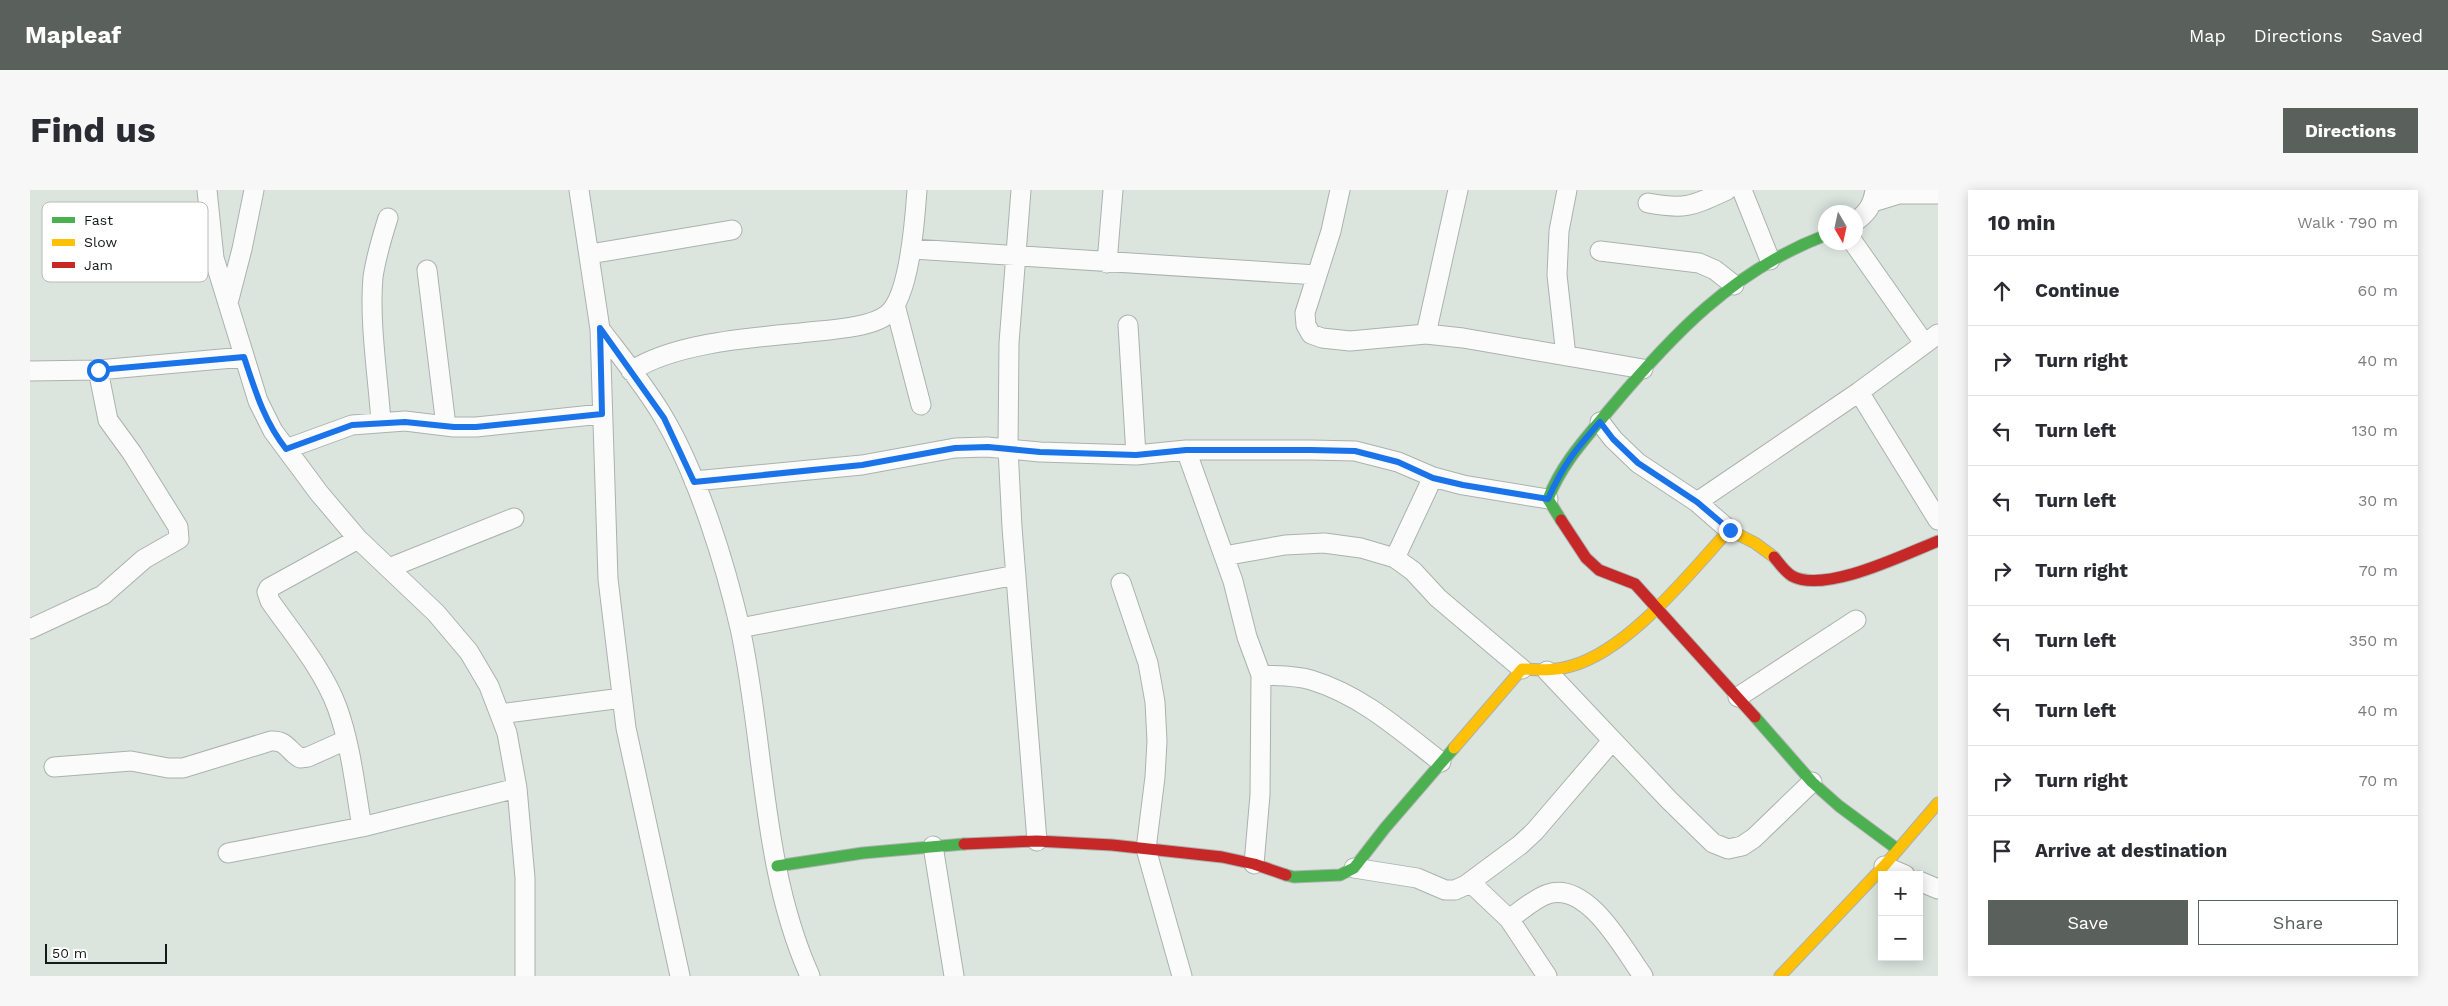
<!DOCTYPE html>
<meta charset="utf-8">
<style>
:root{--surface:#fff;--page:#f7f7f7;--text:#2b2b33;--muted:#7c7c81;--line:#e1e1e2;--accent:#5a615c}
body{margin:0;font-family:"Work Sans",sans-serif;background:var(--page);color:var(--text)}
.controls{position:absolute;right:15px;bottom:15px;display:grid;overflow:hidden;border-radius:0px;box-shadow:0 2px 12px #0003}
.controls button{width:45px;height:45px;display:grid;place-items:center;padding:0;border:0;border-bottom:1px solid var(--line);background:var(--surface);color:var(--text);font:25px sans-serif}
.compass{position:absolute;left:1788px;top:15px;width:45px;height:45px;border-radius:50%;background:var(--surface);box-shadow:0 2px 12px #0003;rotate:171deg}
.scale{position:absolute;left:15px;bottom:12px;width:122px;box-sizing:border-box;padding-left:5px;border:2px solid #141a16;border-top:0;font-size:14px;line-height:18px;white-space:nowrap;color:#141a16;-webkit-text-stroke:4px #fff;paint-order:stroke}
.stop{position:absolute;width:15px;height:15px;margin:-11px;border:4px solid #1a73e8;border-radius:50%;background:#fff}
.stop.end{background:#1a73e8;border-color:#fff;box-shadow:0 1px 5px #0008}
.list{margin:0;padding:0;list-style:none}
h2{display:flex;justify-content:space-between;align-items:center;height:65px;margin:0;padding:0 20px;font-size:21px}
h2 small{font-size:16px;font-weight:400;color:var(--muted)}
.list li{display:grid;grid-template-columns:32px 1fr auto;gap:15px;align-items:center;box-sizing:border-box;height:70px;padding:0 20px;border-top:1px solid var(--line)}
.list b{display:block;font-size:19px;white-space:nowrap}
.list em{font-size:16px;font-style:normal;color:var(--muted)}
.actions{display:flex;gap:10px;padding:15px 20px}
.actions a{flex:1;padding:11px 0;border:1px solid var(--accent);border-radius:0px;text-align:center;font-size:18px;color:var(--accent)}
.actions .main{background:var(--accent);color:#fff}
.icon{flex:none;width:28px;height:28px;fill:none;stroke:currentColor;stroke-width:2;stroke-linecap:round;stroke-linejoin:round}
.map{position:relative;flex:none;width:1908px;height:786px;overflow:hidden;border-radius:0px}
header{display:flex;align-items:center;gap:30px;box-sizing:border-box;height:70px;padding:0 25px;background:var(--accent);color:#fff}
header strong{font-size:24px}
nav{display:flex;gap:28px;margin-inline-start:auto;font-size:18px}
.intro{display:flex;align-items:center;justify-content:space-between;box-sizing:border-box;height:120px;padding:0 30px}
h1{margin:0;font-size:35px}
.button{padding:12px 22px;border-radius:0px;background:var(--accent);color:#fff;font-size:18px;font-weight:700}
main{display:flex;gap:30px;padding:0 30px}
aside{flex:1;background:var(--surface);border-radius:0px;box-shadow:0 2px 12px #0003}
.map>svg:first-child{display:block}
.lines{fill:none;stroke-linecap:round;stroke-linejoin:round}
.street-casing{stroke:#abb2ad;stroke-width:21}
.fast-casing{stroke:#abb2ad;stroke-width:13}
.slow-casing{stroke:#abb2ad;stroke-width:13}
.jam-casing{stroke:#abb2ad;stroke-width:13}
.street{stroke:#fafbfa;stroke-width:19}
.fast{stroke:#4caf50;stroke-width:11}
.slow{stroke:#ffc107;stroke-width:11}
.jam{stroke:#c62828;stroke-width:11}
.route{stroke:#1a73e8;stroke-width:6}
.key{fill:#fff;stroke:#b8bab9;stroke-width:1}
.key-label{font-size:14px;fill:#141a16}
</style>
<header>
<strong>Mapleaf</strong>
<nav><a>Map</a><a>Directions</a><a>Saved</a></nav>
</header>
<div class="intro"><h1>Find us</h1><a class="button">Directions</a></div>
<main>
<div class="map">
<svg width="1908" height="786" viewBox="0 0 1908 786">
<rect width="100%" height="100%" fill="#dbe5de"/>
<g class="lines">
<defs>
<path id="street" d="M177,0L184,68L228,211L243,241L289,303L328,349L406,423L439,462L459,496L477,543L487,598L495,688V786
M549,0L570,139L578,389L596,538L650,786
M991,0L979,153L978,258L982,337L1007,651
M1310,0L1301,41L1275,123L1276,135L1281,144L1292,148L1320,151L1396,144L1433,148L1613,179
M1712,0L1740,70
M1843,12L1869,4H1908
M1618,13C1656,20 1662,16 1697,0
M1826,31C1837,23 1843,15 1845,0
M1823,52L1894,153
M883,59L1287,85
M1570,61L1669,73L1685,80L1704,95
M560,64L702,40
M1077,73L1083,0
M397,80L416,236
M198,113L212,59L224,0
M865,115L891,215
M1098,135L1106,265
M570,139C592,168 616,197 634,228C668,286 695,373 710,438C735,553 731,677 780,786
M1396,144L1428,0
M1536,166L1527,85L1529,41L1537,0
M0,181L68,180L214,167
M601,181C645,153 718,148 770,143C793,140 840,139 858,124C880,105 885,28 887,0
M1829,202L1908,330
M351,232C348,187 339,131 343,87C346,67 352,47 358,28
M1570,232L1583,249L1608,273L1667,312L1699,340
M256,259L322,235L375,231L424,237H446L572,224
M1156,260L1203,391L1217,447L1231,485L1230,605L1224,674
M664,291L832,275L925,258L957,257L1010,262L1106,265L1156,260H1281L1325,261L1368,272L1403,287L1433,295L1518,309
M1667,312L1829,202L1908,144
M328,349L239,398L237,402L240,411C263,444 293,479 307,517C321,555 325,597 332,637
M1194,366L1255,355L1294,353L1331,358L1365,368L1383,381L1408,408L1492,479
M1365,368L1403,287
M359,378L484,328
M1091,393L1118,473L1125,512L1127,551L1125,587L1116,659L1152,786
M710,438L986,385
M0,439L73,405L114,369L149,349L148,337L102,263L78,230L68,180
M1517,481L1639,610L1683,653L1698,659L1712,656L1724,648L1782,592
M1231,485C1247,486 1265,485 1281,490C1331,505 1370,540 1411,572
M1708,507L1826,430
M470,524L592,508
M24,577L101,571L138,578H153L241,551C257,550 258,561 270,568L278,567L316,550
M903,656L924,786
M198,663L332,637L487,598
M1854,676L1875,685
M1324,678L1387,688L1415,700H1425L1436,695L1490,655L1505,641L1582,551
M1889,691L1908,699
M1440,692L1479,729L1517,786
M1479,729C1491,721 1505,708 1518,704C1558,691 1594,760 1613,786"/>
<path id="fast" d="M1531,330L1518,309C1532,273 1556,248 1580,219C1643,144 1702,81 1796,45
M1725,527L1782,592L1809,616L1867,659
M747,676L833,663L934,654
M1256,685L1264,687L1310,685L1324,678L1355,638L1424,558"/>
<path id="slow" d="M1424,558L1492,479C1509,480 1525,481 1541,476C1599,460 1659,384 1699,340L1725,353L1744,367
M1750,786L1854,676L1908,613"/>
<path id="jam" d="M1531,330L1556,368L1569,380L1605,394L1725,527
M1744,367C1749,373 1755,382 1762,386C1795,404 1875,364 1908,351
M934,654L1007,651L1082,655L1192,667L1224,674L1256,685"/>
</defs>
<use href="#street" class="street-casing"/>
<use href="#fast" class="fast-casing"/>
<use href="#slow" class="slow-casing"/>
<use href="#jam" class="jam-casing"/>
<use href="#street" class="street"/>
<use href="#fast" class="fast"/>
<use href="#slow" class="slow"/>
<use href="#jam" class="jam"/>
</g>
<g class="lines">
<path class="route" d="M68,180L214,167C225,200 234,231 256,259L322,235L375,232L424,237H446L572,224L570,138L634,228L664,292L832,275L925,258L958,257L1010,262L1106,265L1156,260H1281L1325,261L1368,272L1403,288L1433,295L1518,309C1533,275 1545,260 1570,232L1583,249L1608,273L1667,312L1700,340"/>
</g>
<rect x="12" y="12" width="166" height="80" rx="8" class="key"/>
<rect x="22" y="27" width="23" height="6" fill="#4caf50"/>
<rect x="22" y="49" width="23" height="7" fill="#ffc107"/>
<rect x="22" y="72" width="23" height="6" fill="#c62828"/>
<g class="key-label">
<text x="54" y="35">Fast</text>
<text x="54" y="57">Slow</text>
<text x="54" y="80">Jam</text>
</g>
</svg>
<div class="controls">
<button>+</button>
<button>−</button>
</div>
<svg class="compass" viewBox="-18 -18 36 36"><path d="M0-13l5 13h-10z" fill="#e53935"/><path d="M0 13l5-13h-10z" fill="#7c7c81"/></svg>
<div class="scale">50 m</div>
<div class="stop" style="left:68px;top:180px"></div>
<div class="stop end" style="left:1700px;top:340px"></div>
</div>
<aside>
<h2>10 min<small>Walk · 790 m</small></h2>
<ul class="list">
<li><svg class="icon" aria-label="ahead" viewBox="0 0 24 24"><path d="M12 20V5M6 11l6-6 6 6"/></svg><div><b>Continue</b></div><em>60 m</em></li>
<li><svg class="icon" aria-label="right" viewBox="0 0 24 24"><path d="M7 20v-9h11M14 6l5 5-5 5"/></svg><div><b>Turn right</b></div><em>40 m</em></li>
<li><svg class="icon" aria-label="left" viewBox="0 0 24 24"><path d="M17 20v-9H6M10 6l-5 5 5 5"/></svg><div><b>Turn left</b></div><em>130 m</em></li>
<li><svg class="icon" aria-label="left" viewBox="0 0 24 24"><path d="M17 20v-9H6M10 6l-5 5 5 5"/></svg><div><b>Turn left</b></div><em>30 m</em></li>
<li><svg class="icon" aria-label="right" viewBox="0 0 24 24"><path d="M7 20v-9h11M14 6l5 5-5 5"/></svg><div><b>Turn right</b></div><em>70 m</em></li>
<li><svg class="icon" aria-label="left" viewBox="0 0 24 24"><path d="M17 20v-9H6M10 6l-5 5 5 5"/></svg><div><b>Turn left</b></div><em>350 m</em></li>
<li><svg class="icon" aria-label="left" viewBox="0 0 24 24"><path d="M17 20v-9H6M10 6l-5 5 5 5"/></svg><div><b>Turn left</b></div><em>40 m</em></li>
<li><svg class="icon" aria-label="right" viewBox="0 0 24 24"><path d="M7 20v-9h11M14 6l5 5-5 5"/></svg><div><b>Turn right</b></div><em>70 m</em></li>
<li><svg class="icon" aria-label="arrive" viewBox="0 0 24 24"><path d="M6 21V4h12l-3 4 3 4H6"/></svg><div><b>Arrive at destination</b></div></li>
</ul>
<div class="actions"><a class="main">Save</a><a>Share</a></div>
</aside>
</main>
